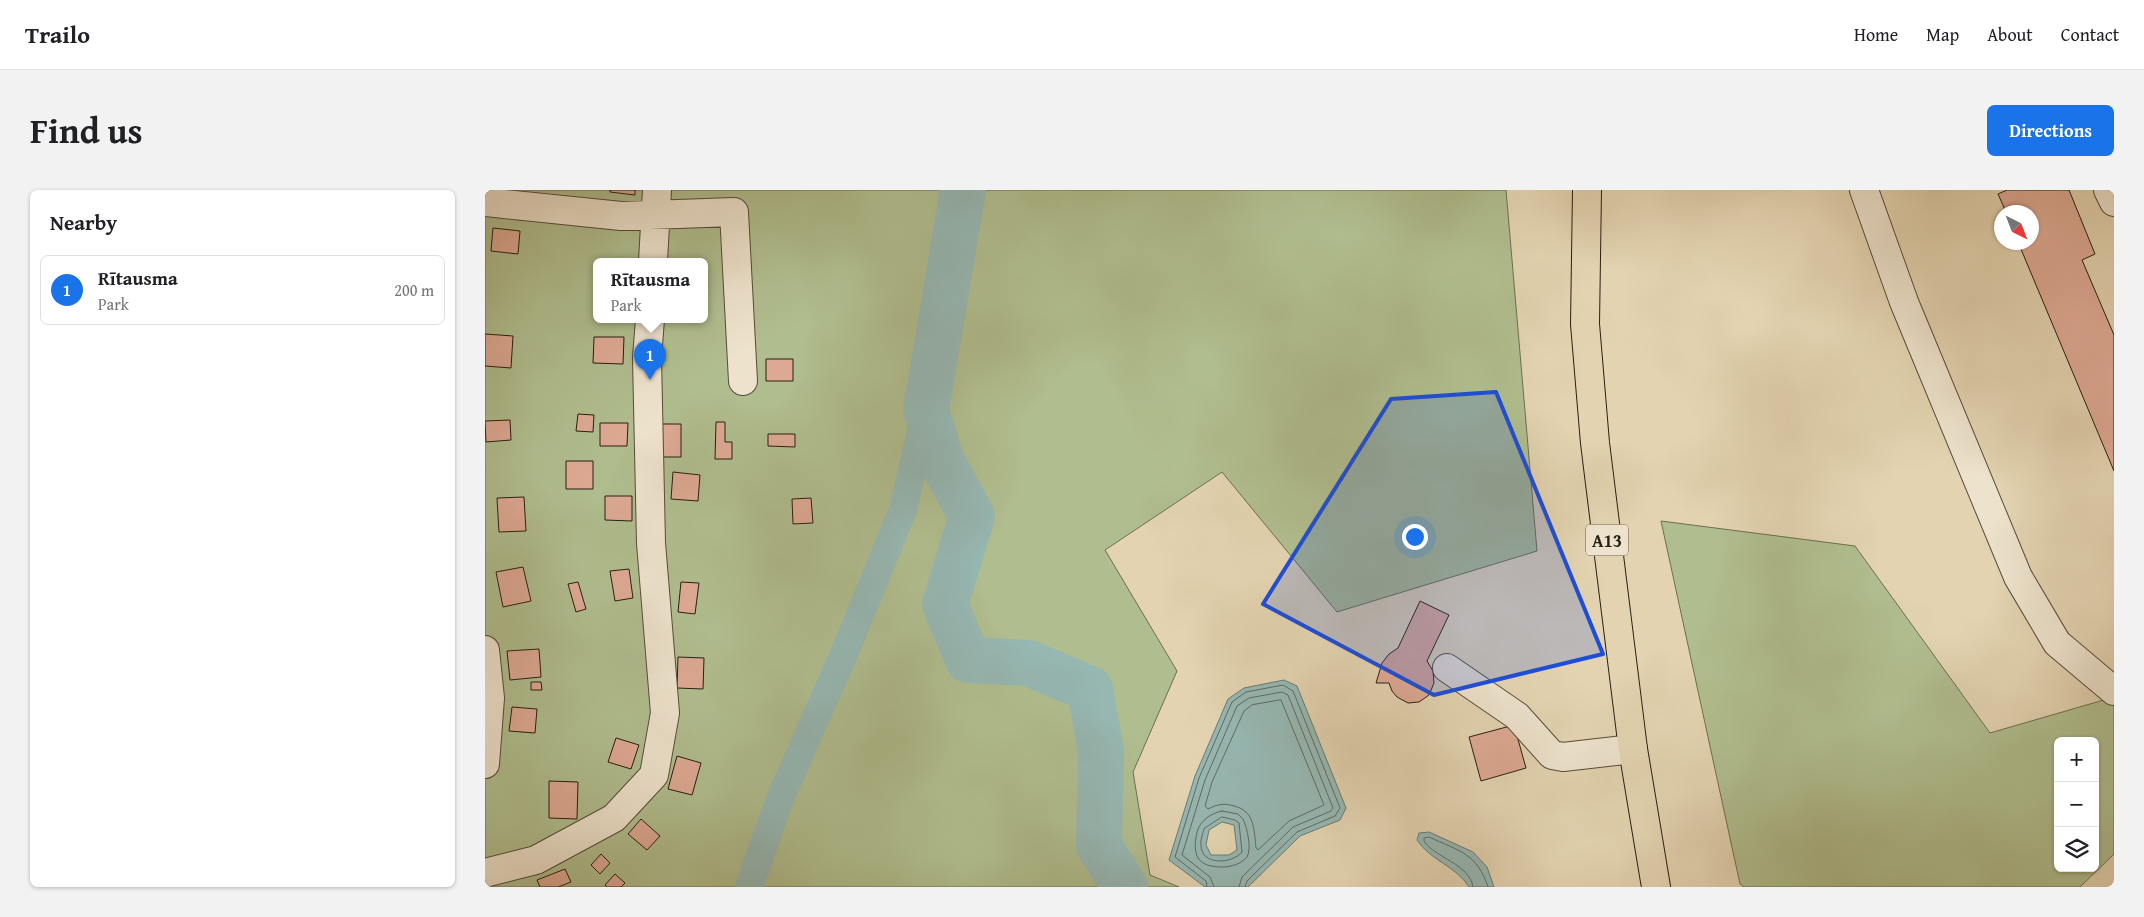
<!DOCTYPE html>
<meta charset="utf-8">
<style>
:root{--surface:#fff;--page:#f2f2f2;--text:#202124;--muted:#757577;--line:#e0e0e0;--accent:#1a73e8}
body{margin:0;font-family:"Gentium Book Plus",serif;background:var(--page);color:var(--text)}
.controls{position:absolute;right:15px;bottom:15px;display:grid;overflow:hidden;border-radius:8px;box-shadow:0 1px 4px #0004}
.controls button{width:45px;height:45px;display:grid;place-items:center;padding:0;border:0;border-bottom:1px solid var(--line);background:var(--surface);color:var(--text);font:25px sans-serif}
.compass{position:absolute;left:1509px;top:15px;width:45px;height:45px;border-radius:50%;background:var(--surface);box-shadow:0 1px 4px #0004;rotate:138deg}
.you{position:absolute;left:929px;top:346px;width:18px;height:18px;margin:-12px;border:4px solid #fff;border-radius:50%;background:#1a73e8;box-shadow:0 0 0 8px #1a73e833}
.badge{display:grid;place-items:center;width:32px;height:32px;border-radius:50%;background:var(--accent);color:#fff;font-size:16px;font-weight:700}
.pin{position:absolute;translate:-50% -41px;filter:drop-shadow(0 1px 2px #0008)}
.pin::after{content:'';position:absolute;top:26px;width:18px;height:15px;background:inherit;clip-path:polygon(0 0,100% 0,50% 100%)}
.popup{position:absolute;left:108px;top:68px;width:115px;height:65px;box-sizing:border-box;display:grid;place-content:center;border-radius:8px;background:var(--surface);filter:drop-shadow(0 1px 4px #0005);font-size:16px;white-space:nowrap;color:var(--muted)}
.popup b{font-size:19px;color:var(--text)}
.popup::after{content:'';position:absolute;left:50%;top:100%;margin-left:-10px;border:10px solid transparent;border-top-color:var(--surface)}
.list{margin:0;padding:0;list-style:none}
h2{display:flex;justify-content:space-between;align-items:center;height:65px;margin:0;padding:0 20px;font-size:21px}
h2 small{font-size:16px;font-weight:400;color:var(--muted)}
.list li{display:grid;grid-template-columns:32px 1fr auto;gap:15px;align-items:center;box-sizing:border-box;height:70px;margin:0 10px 10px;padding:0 10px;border:1px solid var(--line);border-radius:8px}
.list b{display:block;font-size:19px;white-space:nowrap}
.list p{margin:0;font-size:16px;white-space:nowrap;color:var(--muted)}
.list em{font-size:16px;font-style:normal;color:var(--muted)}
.icon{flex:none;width:28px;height:28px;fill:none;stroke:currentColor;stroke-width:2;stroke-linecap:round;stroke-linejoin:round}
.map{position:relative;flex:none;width:1629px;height:697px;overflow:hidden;border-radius:8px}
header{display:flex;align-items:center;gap:30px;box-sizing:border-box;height:70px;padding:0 25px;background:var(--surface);border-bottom:1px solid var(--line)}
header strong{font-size:24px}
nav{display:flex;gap:28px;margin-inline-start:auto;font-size:18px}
.intro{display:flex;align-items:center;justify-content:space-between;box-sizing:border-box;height:120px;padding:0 30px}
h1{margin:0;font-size:35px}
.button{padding:12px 22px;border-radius:8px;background:var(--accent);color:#fff;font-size:18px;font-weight:700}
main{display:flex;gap:30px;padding:0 30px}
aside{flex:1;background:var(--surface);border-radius:8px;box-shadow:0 1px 4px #0004}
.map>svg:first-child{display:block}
.green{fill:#b0bd8e;stroke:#6c6e51;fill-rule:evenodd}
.water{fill:#96b7b2;stroke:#6a7a73;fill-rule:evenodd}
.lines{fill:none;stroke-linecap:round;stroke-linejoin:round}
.shore{stroke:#5f6a63;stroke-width:1}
.canal{stroke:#96b7b2;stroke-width:28}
.river{stroke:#96b7b2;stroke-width:46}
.building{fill:#dda993;stroke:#281e14}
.minor-casing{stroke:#574b3b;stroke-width:30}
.major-casing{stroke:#281e14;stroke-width:30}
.minor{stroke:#ede2cc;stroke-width:28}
.major{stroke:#e3d3b0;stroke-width:28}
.marked{fill:#1d4ed8;fill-opacity:0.2;stroke:#1d4ed8;stroke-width:4;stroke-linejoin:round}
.labels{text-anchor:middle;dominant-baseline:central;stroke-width:5;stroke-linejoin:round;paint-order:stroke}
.shield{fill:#ede2cc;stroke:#63594b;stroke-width:1}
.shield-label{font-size:18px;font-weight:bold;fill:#281e14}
</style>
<header>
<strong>Trailo</strong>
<nav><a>Home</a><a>Map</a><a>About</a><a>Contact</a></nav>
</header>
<div class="intro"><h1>Find us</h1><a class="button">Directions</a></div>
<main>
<aside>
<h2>Nearby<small></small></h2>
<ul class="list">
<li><span class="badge">1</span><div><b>Rītausma</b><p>Park</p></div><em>200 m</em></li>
</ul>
</aside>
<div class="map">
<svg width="1629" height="697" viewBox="0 0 1629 697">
<rect width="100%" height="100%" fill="#e3d3b0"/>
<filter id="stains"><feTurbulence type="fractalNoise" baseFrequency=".004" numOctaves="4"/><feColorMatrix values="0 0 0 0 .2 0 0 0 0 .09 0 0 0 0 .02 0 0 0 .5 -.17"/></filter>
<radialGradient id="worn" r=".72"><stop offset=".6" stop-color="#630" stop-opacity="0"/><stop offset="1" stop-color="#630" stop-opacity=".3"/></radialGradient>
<path class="green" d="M0,0H1021L1052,361L852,422L737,282L620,360L692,481L648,582L665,685L694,697H0ZM111,71H219V129H111Z
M1176,331L1370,356L1505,543L1629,507V664L1595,697H1259L1255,694ZM1573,551H1610V678H1573Z"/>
<path class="water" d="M799,490L812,496L861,618L855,630L815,646L763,697H720L684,670L710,586L743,509L759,498ZM737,632L749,635L752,660L744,665H726L721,655L724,640Z
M944,642L988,662L1002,677L1009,697H984C971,676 946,671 932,650L934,643Z"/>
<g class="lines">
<path class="shore" d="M796,510L839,615L804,631L773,660L771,658C769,640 770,621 749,616C739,613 733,614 723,619L720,616L727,592L759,521L767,515Z
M737,621L753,624L758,629C762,637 767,659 762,667C756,674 746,677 737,677C712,677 707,665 712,642C715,631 726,623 737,621Z
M737,627L750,630L754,633L757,662C747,674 716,676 716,655C715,650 718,644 719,639Z
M722,697L721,691L690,667L714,588L747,512L761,502L798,495L808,501L855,618L850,626L812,642L762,691L760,697
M729,697L725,687L697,665L720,590L752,516L764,508L797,502L803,505L848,618L846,621L808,637L757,687L754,697
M988,697C985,674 950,668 939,651V648L944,647C974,661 992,663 1003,697"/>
<path class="canal" d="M264,697L295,609L359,464L418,320L441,220"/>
<path class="river" d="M478,0L441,220L457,272L487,326L460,414L483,470L543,473L605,499L616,562L614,656L640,697"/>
</g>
<path class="building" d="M125,0H150V5L125,2Z
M1522,0H1584L1610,64L1597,70L1629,145V281L1533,52H1546V22H1521L1513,4Z
M8,38L35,41L33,64L6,61Z
M0,144L28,146L26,178L0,176Z
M109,147H139L138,174L108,173Z
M281,169H308V191H281Z
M93,224L109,225L108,242L91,241Z
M25,230L26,250L1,252L0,231Z
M231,232H240V252H247V269H230Z
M115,233H143L142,256H115Z
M176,234H196V267H176Z
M283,244H310V257L283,256Z
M81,271H108V299H81Z
M188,282L215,285L213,311L186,309Z
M120,306H147V331L120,330Z
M39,307L41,341L14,342L12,308Z
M326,308L328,333L308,334L307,309Z
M38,377L46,411L18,417L11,382Z
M144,379L148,408L130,411L125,381Z
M93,392L101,419L91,422L83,394Z
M196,392L214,393L210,424L193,422Z
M935,411L964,425L942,471L948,481L949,493L944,505L934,512L923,513L912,507L907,501L904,493H891L897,473L904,464L913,458Z
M54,459L56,487L25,490L22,461Z
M193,467L219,468L218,499L192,498Z
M46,492H56L57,500H46Z
M27,517L52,519L50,543L24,541Z
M1029,535L1041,578L996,591L984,547Z
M131,548L154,555L146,579L123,572Z
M192,566L216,573L207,605L183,599Z
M64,591L93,592L92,629L64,628Z
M156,629L175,646L162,660L143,644Z
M116,664L125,673L115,684L106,675Z
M80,679L86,692L73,697H55L52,690Z
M130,684L140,693L136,697H122L120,695Z"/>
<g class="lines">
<defs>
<path id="minor" d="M1379,0L1419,112L1533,387L1572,453L1629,501
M1623,0L1629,12
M0,12L136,26L249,22L258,191
M168,71L172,0
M0,460L5,508L0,574
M962,478L1032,526L1067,565L1078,567L1148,559
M0,683L51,670L129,628L169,585L180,523L166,353L162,168L165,129"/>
<path id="major" d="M1102,0L1100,134L1110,253L1148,559L1171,697"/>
</defs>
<use href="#minor" class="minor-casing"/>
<use href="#major" class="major-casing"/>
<use href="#minor" class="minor"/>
<use href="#major" class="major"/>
</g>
<path class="marked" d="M1011,202L1118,464L949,505L778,414L906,209Z"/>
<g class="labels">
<rect class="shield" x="1101" y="334.5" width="42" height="31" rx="4"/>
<g class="shield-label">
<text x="1122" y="350">A13</text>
</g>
</g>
<rect width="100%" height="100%" filter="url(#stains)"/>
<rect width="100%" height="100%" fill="url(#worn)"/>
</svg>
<div class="controls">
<button>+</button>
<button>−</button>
<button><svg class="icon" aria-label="layers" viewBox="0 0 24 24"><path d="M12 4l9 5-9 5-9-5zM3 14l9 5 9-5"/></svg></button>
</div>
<svg class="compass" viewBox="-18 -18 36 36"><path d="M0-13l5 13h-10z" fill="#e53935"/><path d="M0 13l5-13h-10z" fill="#757577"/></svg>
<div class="you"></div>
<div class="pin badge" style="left:165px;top:190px">1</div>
<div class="popup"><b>Rītausma</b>Park</div>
</div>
</main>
